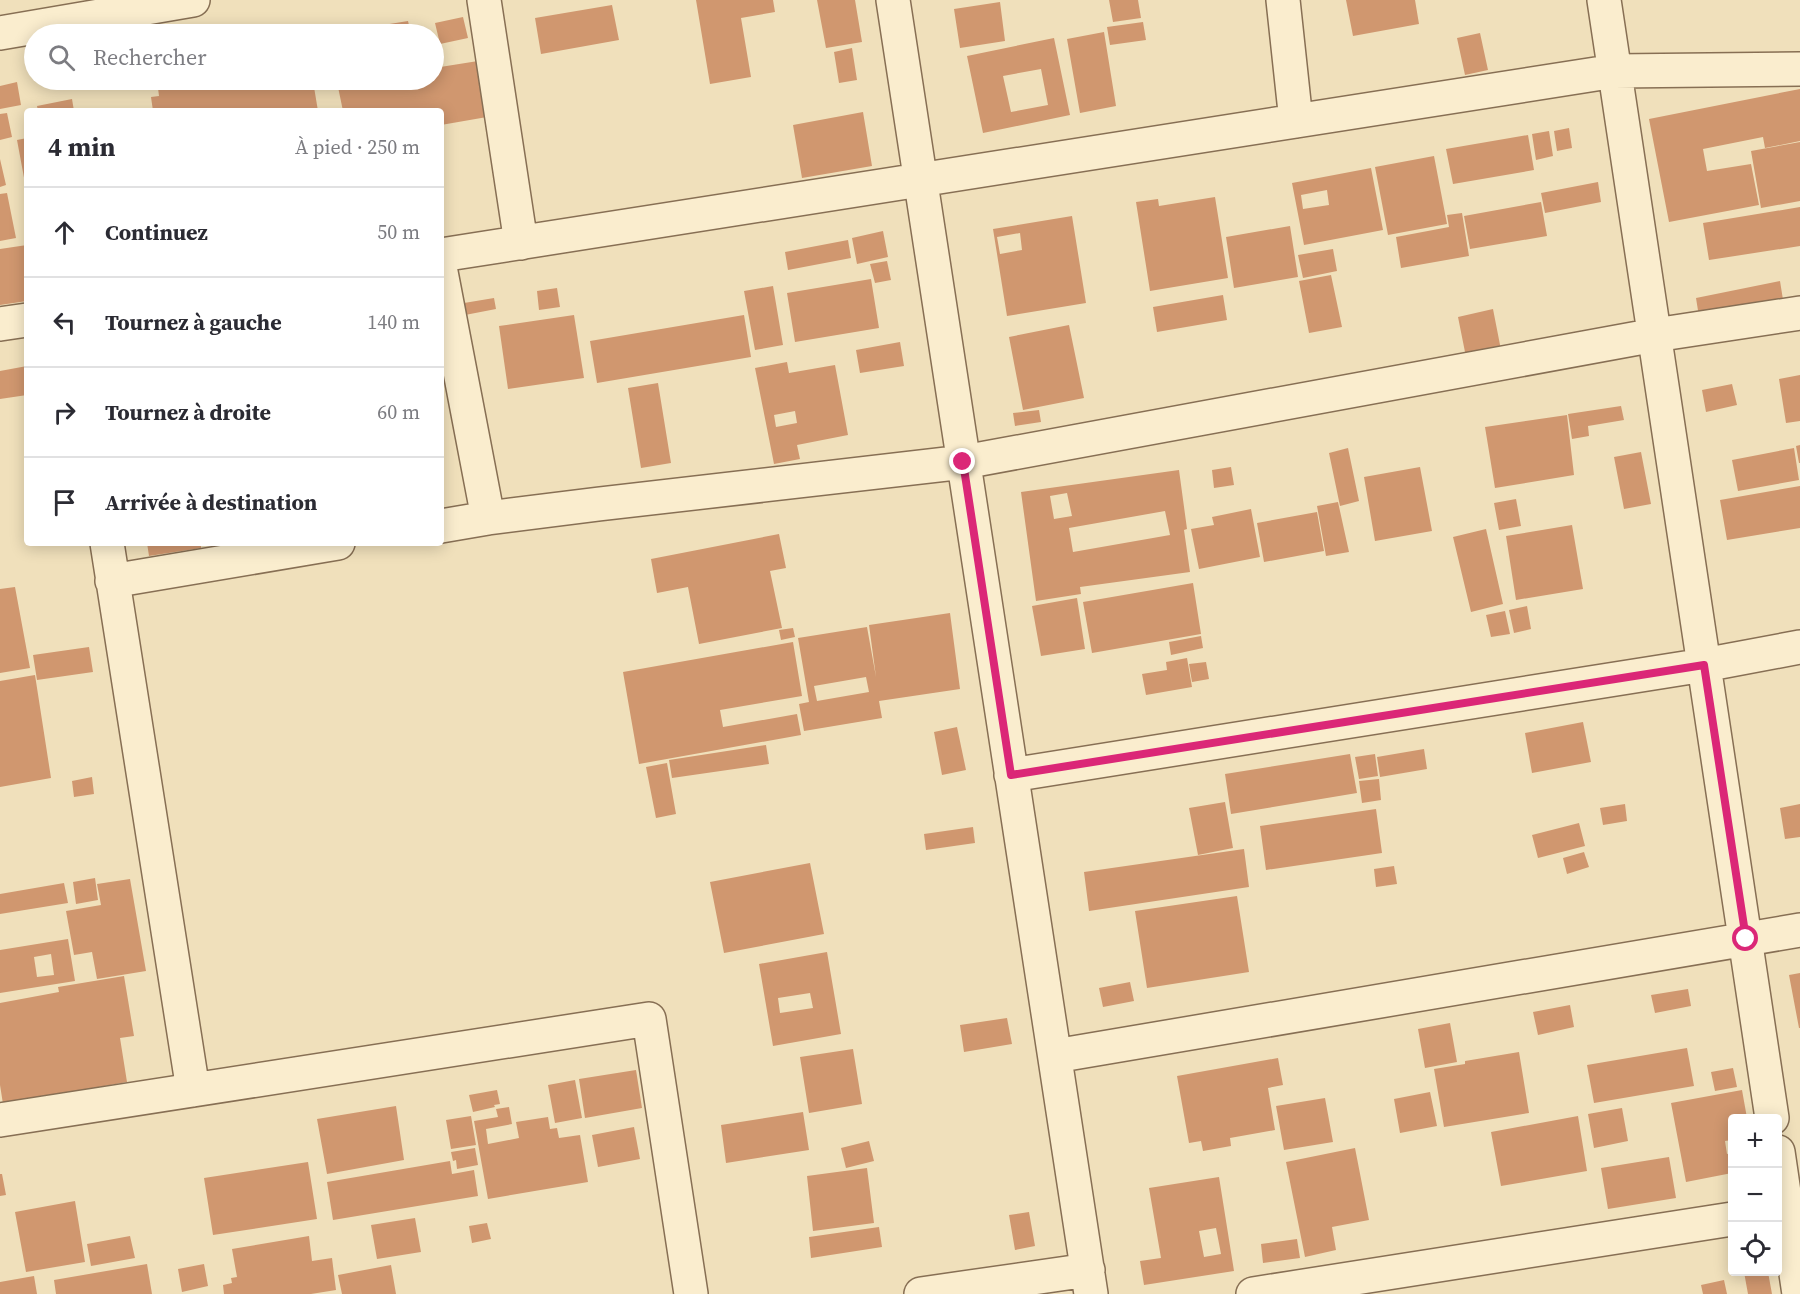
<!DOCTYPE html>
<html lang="fr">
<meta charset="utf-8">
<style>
:root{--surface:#fff;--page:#f7f7f7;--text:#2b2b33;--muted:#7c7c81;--line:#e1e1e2}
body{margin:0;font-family:"Source Serif 4",serif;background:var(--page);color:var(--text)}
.controls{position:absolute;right:18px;bottom:18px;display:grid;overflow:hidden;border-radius:6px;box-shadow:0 3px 15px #0003}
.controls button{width:54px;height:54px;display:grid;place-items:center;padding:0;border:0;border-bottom:2px solid var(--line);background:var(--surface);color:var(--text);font:30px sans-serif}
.stop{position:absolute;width:18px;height:18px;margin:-14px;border:4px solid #db2777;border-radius:50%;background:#fff}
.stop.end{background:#db2777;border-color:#fff;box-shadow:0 2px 6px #0008}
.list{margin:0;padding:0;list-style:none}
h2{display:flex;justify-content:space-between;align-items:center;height:78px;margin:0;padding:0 24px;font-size:26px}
h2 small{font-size:20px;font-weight:400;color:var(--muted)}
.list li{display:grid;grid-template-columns:39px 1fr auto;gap:18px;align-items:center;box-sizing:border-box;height:90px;padding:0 24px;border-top:2px solid var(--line)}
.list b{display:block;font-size:22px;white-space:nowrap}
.list em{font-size:20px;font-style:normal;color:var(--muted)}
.icon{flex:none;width:33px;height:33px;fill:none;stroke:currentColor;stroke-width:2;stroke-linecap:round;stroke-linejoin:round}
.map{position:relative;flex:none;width:1800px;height:1294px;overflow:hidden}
.search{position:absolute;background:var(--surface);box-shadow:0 3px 15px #0003;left:24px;top:24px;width:420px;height:66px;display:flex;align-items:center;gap:15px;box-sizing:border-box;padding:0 21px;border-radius:33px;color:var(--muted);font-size:22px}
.panel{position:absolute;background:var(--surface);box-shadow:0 3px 15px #0003;left:24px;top:108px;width:420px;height:438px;border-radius:6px}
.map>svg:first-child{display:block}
.building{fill:#d0976f;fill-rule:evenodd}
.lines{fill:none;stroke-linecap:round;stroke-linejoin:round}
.minor-casing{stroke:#876f54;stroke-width:36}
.minor{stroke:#faedce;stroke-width:33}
.route{stroke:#db2777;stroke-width:8}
</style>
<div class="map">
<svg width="1800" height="1294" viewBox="0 0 1800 1294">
<rect width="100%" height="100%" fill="#f0e0bb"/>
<path class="building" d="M696,0H773L775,12L741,18L751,77L710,84Z
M817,0H855L862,42L826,48Z
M1109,0H1138L1141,18L1113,22Z
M1346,0H1415L1419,24L1353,36Z
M1000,2L1005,41L960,48L954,9Z
M612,5L619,40L541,54L535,18Z
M463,17L468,38L440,44L435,23Z
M408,21L411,34H372L371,27Z
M1143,22L1146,40L1110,45L1107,27Z
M1104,32L1116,106L1080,113L1067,39Z
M1480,33L1488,70L1465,75L1457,38Z
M1054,38L1070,115L983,133L967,56ZM1041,69L1048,105L1011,112L1003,76Z
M852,48L857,80L839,83L834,52Z
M478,61L487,117L441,125V111H343L338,87L327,89L325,80H434V68Z
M157,80H255L257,90L313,81L318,111H153L151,97L159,96Z
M17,82L21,105L0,109V86Z
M1800,89V141L1765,148L1763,137L1703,149L1707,171L1751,164L1759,205L1669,222L1649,119Z
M72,99L74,111H38L37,106Z
M863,112L872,166L802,178L793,125Z
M7,113L12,137L0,140V114Z
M1569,128L1572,148L1557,151L1554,131Z
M1549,131L1553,156L1536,160L1532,134Z
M1528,135L1534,170L1453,184L1446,149Z
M27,138V183H25L17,140Z
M1800,142V201L1761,208L1751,151Z
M1434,156L1447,224L1388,235L1375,167Z
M0,159L6,185L0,187Z
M1371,168L1383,230L1304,245L1292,183ZM1327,190L1329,205L1303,209L1301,195Z
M1598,182L1601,202L1545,213L1541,193Z
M7,193L16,238L0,241V194Z
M1215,197L1228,278L1150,291L1136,202L1158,199L1159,206Z
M1541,202L1547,236L1470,249L1464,216Z
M1800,207V246L1709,260L1703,223Z
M1462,213L1469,256L1401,268L1396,237L1449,227L1447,215Z
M1072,216L1086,303L1007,316L993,229ZM1020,233L1022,250L1000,254L997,237Z
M1290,226L1298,277L1234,288L1226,237Z
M883,231L888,257L857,264L852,238Z
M848,240L851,258L788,270L785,252Z
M27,245V301L0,305V249Z
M1333,249L1337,271L1303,278L1298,255Z
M887,261L891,280L875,283L870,264Z
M1331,275L1342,327L1309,333L1299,281Z
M871,279L879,328L795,342L787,293Z
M1780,281L1784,306L1700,323L1696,298Z
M773,286L783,345L755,350L744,291Z
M557,288L560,307L539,310L537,291Z
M1223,295L1227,320L1157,332L1153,307Z
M494,298L496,309L465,315L464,303Z
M1493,309L1501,350L1466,357L1458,317Z
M574,315L584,378L508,389L499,326Z
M744,315L751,357L597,383L590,341Z
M1069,325L1084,398L1023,410L1009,337Z
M900,342L904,366L860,373L856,350Z
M787,362L789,373L835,365L848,435L797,445L800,459L774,464L755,368ZM795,411L797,423L776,427L774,415Z
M27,366V395L0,399V371Z
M1800,375V421L1786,423L1779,379Z
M658,383L671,463L641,468L628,388Z
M1732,384L1737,405L1706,412L1702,390Z
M1621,406L1624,420L1588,426L1589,436L1572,439L1568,414Z
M1039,410L1041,422L1015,426L1013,413Z
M1567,415L1574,475L1495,488L1485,427Z
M1800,445V463H1799L1796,446Z
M1348,448L1359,501L1340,506L1329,453Z
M1794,448L1799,480L1738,491L1732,460Z
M1641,452L1651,504L1624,509L1614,457Z
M1231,467L1234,485L1214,488L1212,470Z
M1420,467L1432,531L1375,541L1364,477Z
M1179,470L1187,529L1184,530L1190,572L1080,587L1081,594L1036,601L1021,492ZM1067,493L1072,516L1054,519L1050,496ZM1165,511L1170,535L1073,552L1069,528Z
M1800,486V528L1727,540L1720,500Z
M1516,499L1521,526L1499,530L1494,503Z
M1338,502L1349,552L1326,556L1317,506Z
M1251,509L1260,557L1199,569L1191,529L1214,525L1212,517Z
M1317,512L1324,551L1264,562L1257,523Z
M1572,525L1583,589L1516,600L1506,536Z
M1486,529L1503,604L1471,612L1453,537Z
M779,534L786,568L770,571L782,628L699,644L688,587L657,593L651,559Z
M147,543H201V548L149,556Z
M1193,583L1201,634L1092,653L1083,602Z
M15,587L30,668L0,673V589Z
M1077,598L1085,649L1041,656L1032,606Z
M1527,606L1531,629L1514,633L1509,610Z
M1505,611L1510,634L1491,637L1486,615Z
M950,613L960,689L879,701L882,718L804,731L799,704L809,702L798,638L867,627L876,677L869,625ZM866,677L869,692L817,701L814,686Z
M793,628L795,637L781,640L779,630Z
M1201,636L1203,648L1171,655L1169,642Z
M793,642L802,696L720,710L723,727L797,714L801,735L639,764L623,672Z
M89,647L93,672L37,680L33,655Z
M1187,658L1192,687L1146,695L1142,674L1167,670L1166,662Z
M1206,662L1209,679L1192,682L1189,664Z
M35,675L51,778L0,787V681Z
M1583,722L1591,762L1532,773L1525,733Z
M957,727L966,770L942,775L934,732Z
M766,745L769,764L672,778L669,760Z
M1424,749L1427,769L1380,777L1377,757Z
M1350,754L1357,793L1231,814L1225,774Z
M1375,754L1378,776L1359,779L1355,757Z
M667,763L676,814L656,818L646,767Z
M92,777L94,794L74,797L72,781Z
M1379,779L1381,800L1362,803L1359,781Z
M1225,802L1233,848L1198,855L1189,808Z
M1625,804L1627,821L1603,825L1600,808Z
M1800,804V837L1785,839L1780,808Z
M1376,809L1382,853L1266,870L1260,826Z
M1579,823L1585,846L1538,858L1532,835Z
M973,827L975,843L926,850L924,834Z
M1244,849L1249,887L1089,911L1084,872Z
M1584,852L1589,867L1567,874L1563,858Z
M810,863L824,934L724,953L710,882Z
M1394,866L1397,884L1376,887L1374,869Z
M95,878L98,900L76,904L73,882Z
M130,879L146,971L97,979L92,952L74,955L66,911L101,905L97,884Z
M64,883L68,903L0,914V894Z
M1237,896L1249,972L1147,988L1135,911Z
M68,939L75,981L0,993V950ZM51,954L54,975L37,977L34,957Z
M827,952L841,1034L773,1046L759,964ZM810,993L813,1008L780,1013L778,998Z
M1800,973V1028H1799L1789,975Z
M124,976L134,1036L120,1038L127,1082L3,1104L0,1085V1003L59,992L58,987Z
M1130,982L1134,1001L1103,1007L1099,988Z
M1688,989L1691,1006L1655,1013L1651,995Z
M1570,1005L1574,1027L1538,1035L1533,1012Z
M1007,1018L1012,1044L964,1052L960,1025Z
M1450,1023L1457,1062L1425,1068L1418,1029Z
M1687,1048L1694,1086L1594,1103L1587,1065Z
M853,1049L862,1104L809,1113L800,1057Z
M1519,1052L1529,1113L1444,1127L1434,1069L1465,1064V1061Z
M1278,1058L1283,1085L1268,1088L1275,1130L1230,1138L1231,1146L1203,1151L1201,1141L1189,1143L1177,1076Z
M1733,1068L1737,1087L1715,1091L1711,1072Z
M636,1070L642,1108L585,1118L579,1079Z
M575,1080L582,1118L555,1123L548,1085Z
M497,1090L500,1104L494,1105L495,1107L473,1112L469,1095Z
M1742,1090L1747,1118H1732V1140L1725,1141L1727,1154L1732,1153V1173L1686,1182L1671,1103Z
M1430,1092L1437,1126L1400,1133L1394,1099Z
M1325,1098L1333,1142L1284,1150L1276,1106Z
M396,1106L404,1160L327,1174L317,1119Z
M509,1107L512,1124L486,1129L488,1144L519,1138L516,1122L548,1117L550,1129L557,1128L559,1138L580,1135L588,1182L488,1199L474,1121L498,1117L496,1109Z
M1622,1108L1628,1141L1594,1148L1588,1114Z
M803,1112L809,1150L726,1163L721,1125Z
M471,1116L476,1145L451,1149L446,1120Z
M1578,1116L1587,1171L1501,1186L1491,1132Z
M634,1127L640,1159L598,1167L592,1135Z
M869,1141L874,1161L846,1168L841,1148Z
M475,1148L478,1165L457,1169L456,1160L453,1161L451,1152Z
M1355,1148L1369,1220L1332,1227L1336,1250L1305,1257L1286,1162Z
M1669,1157L1676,1198L1608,1209L1601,1168Z
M450,1161L452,1174L474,1170L478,1196L333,1220L327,1182Z
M308,1162L317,1219L213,1235L204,1178Z
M867,1168L874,1223L813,1231L807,1176Z
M0,1174H2L6,1195L0,1196Z
M1219,1177L1234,1271L1144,1285L1140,1261L1161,1258L1149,1188ZM1216,1228L1221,1254L1204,1257L1199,1231Z
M75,1201L85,1262L26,1272L15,1212Z
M1029,1212L1035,1246L1015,1250L1009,1215Z
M415,1218L421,1252L377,1259L371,1225Z
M487,1223L491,1239L472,1243L469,1226Z
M879,1227L882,1247L811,1258L809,1237Z
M130,1236L135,1258L91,1266L87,1244Z
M309,1236L312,1261L332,1258L336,1290L311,1294H224L223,1285L232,1283L231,1278L237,1277L232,1249Z
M1297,1239L1300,1258L1263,1263L1261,1244Z
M147,1264L152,1294H56L54,1280Z
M204,1264L208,1286L182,1292L178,1269Z
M391,1265L396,1294H342L338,1275Z
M1744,1272H1768L1772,1294H1748Z
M34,1276L37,1294H0V1282Z
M1724,1280L1727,1294H1703L1701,1285Z"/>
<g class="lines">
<defs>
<path id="minor" d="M484,0L521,243
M893,0L1091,1294
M1283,0L1296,121
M1604,0L1772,1118
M0,33L193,0
M441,255L1615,71L1800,69
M441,272L488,518
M0,324L27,320
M441,526L488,518L599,504L964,462L1655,335L1800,313
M107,543L193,1090
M112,581L338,543
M1011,775L1704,665L1800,647
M1055,1056L1800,930
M0,1120L649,1019L691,1294
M1778,1152L1799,1294
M921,1294L1088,1270
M1253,1294L1732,1219"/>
</defs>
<use href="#minor" class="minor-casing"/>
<use href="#minor" class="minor"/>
</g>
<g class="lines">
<path class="route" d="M963,462L1011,775L1704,665L1746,939"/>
</g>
</svg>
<div class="controls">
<button>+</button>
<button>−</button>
<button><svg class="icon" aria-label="locate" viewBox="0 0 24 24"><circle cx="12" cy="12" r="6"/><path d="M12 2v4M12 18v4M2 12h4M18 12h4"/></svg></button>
</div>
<div class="stop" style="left:1746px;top:939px"></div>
<div class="stop end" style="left:963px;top:462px"></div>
<div class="search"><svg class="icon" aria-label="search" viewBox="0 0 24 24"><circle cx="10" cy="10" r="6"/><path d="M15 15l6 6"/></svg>Rechercher</div>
<section class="panel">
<h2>4 min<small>À pied · 250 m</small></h2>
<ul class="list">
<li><svg class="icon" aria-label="ahead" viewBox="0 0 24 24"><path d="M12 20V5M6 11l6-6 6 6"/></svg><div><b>Continuez</b></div><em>50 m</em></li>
<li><svg class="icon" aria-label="left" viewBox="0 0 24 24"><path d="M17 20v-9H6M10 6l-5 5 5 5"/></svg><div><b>Tournez à gauche</b></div><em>140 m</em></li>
<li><svg class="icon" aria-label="right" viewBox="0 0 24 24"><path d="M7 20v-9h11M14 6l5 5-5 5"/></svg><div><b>Tournez à droite</b></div><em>60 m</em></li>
<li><svg class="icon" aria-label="arrive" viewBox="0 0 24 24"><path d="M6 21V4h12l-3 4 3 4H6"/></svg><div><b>Arrivée à destination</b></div></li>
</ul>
</section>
</div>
